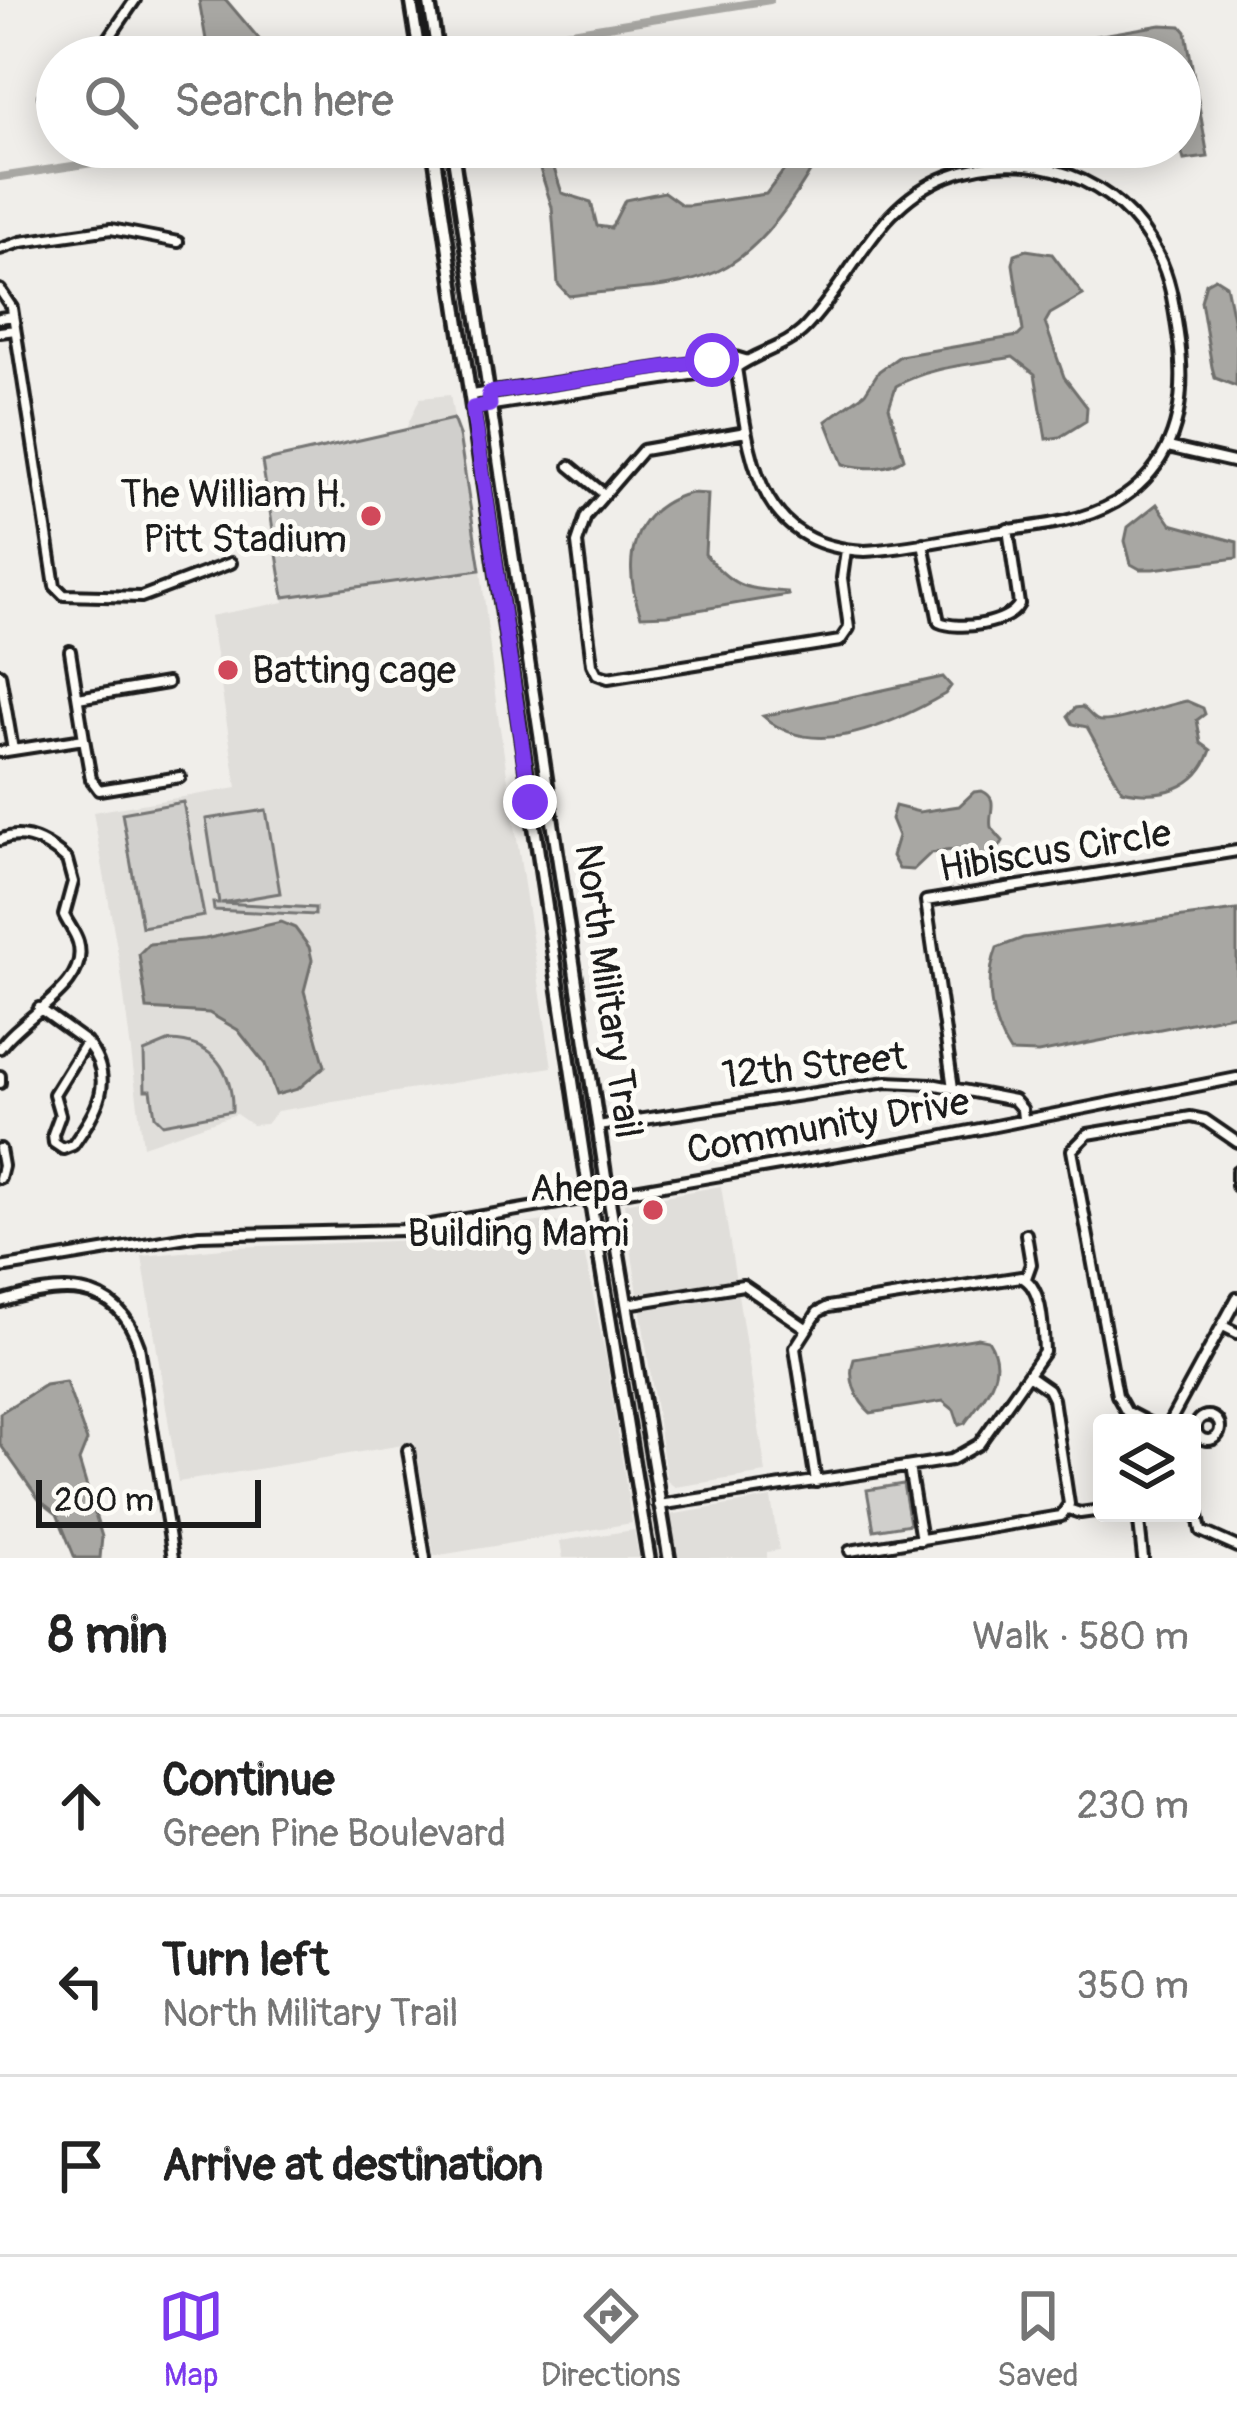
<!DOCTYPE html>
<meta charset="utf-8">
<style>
:root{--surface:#fff;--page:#f2f2f2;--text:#222;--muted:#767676;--line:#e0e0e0;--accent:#7c3aed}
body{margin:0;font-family:Pangolin,sans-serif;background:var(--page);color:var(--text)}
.controls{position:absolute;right:36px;bottom:36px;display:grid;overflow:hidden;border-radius:12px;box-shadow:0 6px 30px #0003}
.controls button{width:108px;height:108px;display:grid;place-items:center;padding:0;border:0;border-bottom:3px solid var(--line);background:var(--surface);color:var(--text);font:60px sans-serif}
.scale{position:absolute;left:36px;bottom:30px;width:225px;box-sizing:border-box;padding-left:12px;border:6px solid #1c1c1c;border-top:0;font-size:33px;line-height:42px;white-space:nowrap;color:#1c1c1c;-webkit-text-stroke:9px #fdfcf7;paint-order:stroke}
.stop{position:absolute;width:36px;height:36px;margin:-27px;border:9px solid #7c3aed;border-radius:50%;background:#fff}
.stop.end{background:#7c3aed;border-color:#fff;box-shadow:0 3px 12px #0008}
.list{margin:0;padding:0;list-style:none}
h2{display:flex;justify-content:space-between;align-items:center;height:156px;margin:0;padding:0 48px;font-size:51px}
h2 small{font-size:39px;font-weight:400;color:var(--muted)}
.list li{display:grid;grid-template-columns:78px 1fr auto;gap:36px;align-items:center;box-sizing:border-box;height:180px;padding:0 48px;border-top:3px solid var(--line)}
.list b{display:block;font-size:45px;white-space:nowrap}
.list p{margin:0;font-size:39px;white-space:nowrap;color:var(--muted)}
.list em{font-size:39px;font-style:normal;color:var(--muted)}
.icon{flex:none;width:66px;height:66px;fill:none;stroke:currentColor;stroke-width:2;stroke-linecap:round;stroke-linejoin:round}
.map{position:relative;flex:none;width:1237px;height:1558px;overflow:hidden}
.search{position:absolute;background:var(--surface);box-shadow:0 6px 30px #0003;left:36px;right:36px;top:36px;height:132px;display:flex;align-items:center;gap:30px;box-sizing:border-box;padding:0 42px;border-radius:66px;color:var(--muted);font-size:45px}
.sheet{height:696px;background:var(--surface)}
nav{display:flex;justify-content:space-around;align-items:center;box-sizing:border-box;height:168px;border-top:3px solid var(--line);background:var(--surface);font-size:33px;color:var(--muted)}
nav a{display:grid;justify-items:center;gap:6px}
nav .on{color:var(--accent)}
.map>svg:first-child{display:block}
.built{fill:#e0deda}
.green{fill:#d0cfcc;stroke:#767674;stroke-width:3}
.water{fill:#a8a7a3;stroke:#706f6d;stroke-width:3}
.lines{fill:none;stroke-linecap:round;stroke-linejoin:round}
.canal{stroke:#a8a7a3;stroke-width:8}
.minor-casing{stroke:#1c1c1c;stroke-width:16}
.major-casing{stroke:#1c1c1c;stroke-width:18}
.minor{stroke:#fdfcf7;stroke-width:8}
.major{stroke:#fdfcf7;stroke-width:9}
.route{stroke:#7c3aed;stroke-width:15}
.poi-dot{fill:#d1495b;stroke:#fdfcf7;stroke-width:4.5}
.labels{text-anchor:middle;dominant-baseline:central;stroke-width:10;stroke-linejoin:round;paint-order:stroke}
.poi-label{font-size:39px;fill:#1c1c1c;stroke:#fdfcf7;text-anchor:end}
.street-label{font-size:39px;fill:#1c1c1c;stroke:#fdfcf7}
</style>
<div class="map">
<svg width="1237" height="1558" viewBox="0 0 1237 1558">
<rect width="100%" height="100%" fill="#f0eeea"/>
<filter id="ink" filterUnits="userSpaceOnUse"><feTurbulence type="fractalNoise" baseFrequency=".00833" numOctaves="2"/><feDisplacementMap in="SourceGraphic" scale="24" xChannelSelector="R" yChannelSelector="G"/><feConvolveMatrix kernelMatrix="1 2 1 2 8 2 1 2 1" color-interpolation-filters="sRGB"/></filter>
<g filter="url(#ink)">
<path class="built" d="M450,395L481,570L496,702L552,1067L277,1111L266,1124L252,1125L236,1114L143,1146L120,965L93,812L237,788L210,616L284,602L261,460L405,431L420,398Z
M721,1186L766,1473L675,1487L667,1481L624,1203Z
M551,1220L580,1232L606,1357L632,1523L434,1556L415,1443L178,1482L142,1256L233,1247L419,1240Z
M771,1498L779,1550L767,1552V1558H676L669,1515Z
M634,1530L639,1558H563L560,1541Z"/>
<path class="green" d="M453,419L459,435L480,570L284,597L262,462Z
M183,802L204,916L142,927L122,813Z
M266,810L280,893L221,903L315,908V915L214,910L213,903H219L206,819Z
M170,1041C213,1042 233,1070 232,1111L163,1124L155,1116L151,1090H145L144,1052Z
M903,1484L910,1524L874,1530L867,1490Z"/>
<path class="water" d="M199,0H226L259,39L260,46L209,57Z
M1161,25L1181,26L1186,32L1208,157L1184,160L1180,147V57H973Z
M533,147H547L562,193L591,202L597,226L611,228L625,200L664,192L682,205H690L766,194L788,165L795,147H824C800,192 763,250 716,272C673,291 615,289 569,296L558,284L552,207Z
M1026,250L1052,254L1083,295L1050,314L1045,323L1064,377L1087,407L1086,421L1060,437L1046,439L1035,374L1013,357C975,364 929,366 896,386L889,407L904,458C889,471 862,469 843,464L826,421L865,393L879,371L900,356L1018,336L1023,331L1013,264L1015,254Z
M1215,278L1226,285L1237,338L1236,386L1215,378L1212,367L1201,301L1206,283Z
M691,493L708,494L705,554C734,589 744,588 787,592L788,595L668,615L641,616C621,562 631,508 691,493Z
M1157,504L1171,524L1237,542V558L1153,569H1140L1131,564L1125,541L1128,527Z
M943,677L951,686L945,694C896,722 814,763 763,716Z
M1187,701L1203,708L1205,714L1197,720L1201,743L1211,750C1198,789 1161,799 1122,790L1087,727L1073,724L1068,716L1075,708L1082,707C1088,711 1091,717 1097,720C1108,726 1169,704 1187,701Z
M982,791C1000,799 988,812 991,827L1003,841L994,857L987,859L966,848L931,853L913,870L899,869L892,856L898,836L891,819L895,806L919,812L959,806L974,792Z
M1237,910V1014L1038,1053L1010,1052C990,1022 984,982 997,948L1023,938Z
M281,922L295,928L309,947L312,960L304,991L325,1066L298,1089L276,1095L265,1064L238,1030L209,1013L147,1009L139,954L149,944L205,939Z
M978,1338L988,1340C1009,1372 984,1397 965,1423L959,1425L954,1410L943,1401L871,1413C856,1400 847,1378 854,1359Z
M66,1382L87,1441L79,1461L102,1537L100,1558H75L57,1514L40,1501L0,1444V1413L45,1385Z"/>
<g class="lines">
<path class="canal" d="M453,51L770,0
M0,177L125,158L132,147"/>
<defs>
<path id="minor" d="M96,57L135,0
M44,96L57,89
M0,249L21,242L111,229L178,242
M0,290L12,308L55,586L64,595L141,597L231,563
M0,318L13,316
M0,332L15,330
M471,395L735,357L745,360
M473,408L736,368C759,351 786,348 806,327C856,274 876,204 948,176C1028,145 1120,177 1158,255C1171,280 1174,307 1178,334C1188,400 1178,465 1116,502C1075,526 1020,527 974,535C938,541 901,549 865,551C754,546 750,454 736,368
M746,432L643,450L586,516L577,543L592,664L597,674L608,678L840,641L849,628L842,578L846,550
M1168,447L1237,463
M570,466L604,494
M923,543L939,622C959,631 1009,624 1019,604L1008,529
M70,651L84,739
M0,674L13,750
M78,698L167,683
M0,752L84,739L91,779L99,790L180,777
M0,840C24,829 49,844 67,860L73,882L64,915C68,924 75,932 78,942C91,987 23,1014 0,1048
M39,1008L86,1042
M86,1042C117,1080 97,1110 73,1145L63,1149L54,1143L53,1134L60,1115L54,1094Z
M0,1076V1083
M953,1088L926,901L1237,851
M598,1126L887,1082L931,1084L1014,1100L1022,1109L1023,1119
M0,1149L3,1166L0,1178
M1237,1171V1186
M0,1268L199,1235L402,1230L919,1141L1237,1078
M1026,1278L1031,1264L1026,1234
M0,1302C57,1285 116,1276 139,1346L173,1558
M627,1304L743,1285L806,1328
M1223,1326L1237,1333
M1196 1428a12 12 0 1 1 24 0a12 12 0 1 1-24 0Z
M1149,1423L1126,1411L1117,1395L1072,1150L1088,1134L1191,1117L1205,1120L1237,1142
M1169,1423L1237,1298
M408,1450L425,1558
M909,1467L921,1540
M1192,1485L1201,1531L1237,1547
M659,1505L951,1460L979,1444L1044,1352C1043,1330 1043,1286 1021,1277L828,1307L818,1312L795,1348L816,1482
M1068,1509L1080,1513L1102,1510
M1138,1513L1143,1558
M850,1551L1061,1516L1069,1504L1053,1399L1048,1389L1028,1375"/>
<path id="major" d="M411,0L420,57
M429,0L438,57
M433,147L590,1198L649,1558
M452,147L605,1174L669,1558"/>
</defs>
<use href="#minor" class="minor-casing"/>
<use href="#major" class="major-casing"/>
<use href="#minor" class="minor"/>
<use href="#major" class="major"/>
</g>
</g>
<g class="lines" filter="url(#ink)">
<path class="route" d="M530,802L473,408L490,405L489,393L712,360"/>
</g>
<g class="poi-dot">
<circle cx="371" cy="516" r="12"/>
<circle cx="228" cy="670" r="12"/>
<circle cx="653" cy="1210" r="12"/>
</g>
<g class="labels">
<g class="poi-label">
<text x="347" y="494">The William H.<tspan x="347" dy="45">Pitt Stadium</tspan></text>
<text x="252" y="670" text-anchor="start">Batting cage</text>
<text x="629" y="1188">Ahepa<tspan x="629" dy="45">Building Mami</tspan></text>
</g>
<g class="street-label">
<text transform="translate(1055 851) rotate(-9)">Hibiscus Circle</text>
<text transform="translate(608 991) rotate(82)">North Military Trail</text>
<text transform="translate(814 1066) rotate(-6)">12th Street</text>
<text transform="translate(828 1126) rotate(-10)">Community Drive</text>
</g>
</g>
</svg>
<div class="controls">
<button><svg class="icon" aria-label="layers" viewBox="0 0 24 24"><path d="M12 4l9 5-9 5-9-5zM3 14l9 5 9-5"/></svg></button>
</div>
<div class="scale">200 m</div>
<div class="stop" style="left:712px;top:360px"></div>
<div class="stop end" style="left:530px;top:802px"></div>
<div class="search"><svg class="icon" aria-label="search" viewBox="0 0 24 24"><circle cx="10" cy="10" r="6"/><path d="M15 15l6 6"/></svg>Search here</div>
</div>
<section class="sheet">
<h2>8 min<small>Walk · 580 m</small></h2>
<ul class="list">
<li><svg class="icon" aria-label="ahead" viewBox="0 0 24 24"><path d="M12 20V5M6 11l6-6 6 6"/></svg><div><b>Continue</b><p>Green Pine Boulevard</p></div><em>230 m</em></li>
<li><svg class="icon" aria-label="left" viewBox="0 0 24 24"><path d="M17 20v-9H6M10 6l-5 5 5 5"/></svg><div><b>Turn left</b><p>North Military Trail</p></div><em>350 m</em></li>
<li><svg class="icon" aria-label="arrive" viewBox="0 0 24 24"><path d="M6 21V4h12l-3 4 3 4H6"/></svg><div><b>Arrive at destination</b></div></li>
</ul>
</section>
<nav>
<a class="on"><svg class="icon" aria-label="map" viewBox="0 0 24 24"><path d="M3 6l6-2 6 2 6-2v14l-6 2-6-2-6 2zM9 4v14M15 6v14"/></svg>Map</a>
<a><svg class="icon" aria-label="directions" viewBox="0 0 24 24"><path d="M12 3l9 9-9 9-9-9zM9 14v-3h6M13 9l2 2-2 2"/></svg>Directions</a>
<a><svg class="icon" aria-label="saved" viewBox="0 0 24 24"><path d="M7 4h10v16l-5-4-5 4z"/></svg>Saved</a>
</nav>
